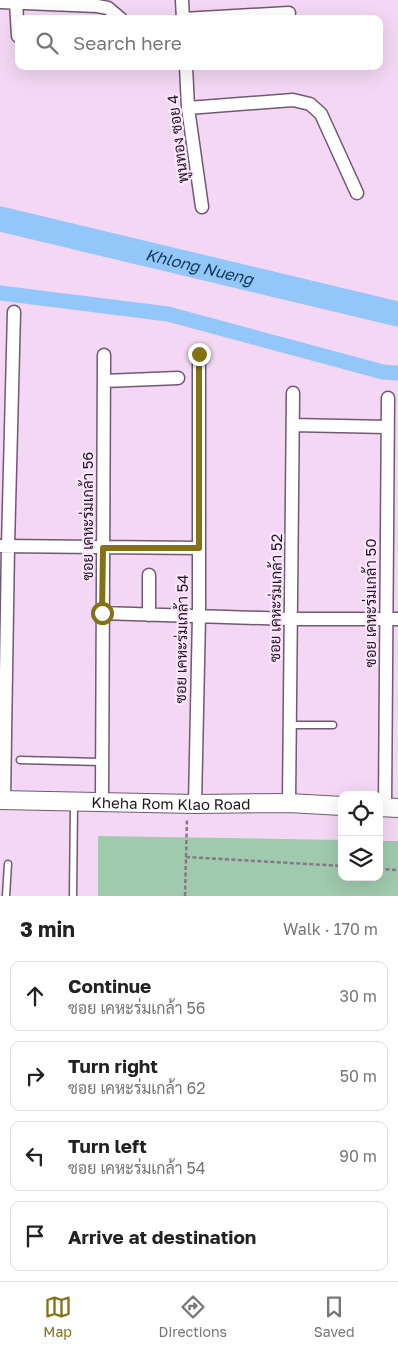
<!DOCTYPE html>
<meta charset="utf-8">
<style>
:root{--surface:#fff;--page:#f6f6f6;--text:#222;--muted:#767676;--line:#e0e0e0;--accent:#847214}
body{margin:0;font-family:"Golos Text",Sarabun,sans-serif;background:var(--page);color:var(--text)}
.controls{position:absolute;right:15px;bottom:15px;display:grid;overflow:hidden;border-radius:10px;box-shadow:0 5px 20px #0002}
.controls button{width:45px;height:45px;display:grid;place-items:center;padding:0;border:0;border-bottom:1px solid var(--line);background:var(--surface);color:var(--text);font:25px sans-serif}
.stop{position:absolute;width:15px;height:15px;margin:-11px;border:4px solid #847214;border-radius:50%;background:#fff}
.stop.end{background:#847214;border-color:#fff;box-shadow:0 1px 5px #0008}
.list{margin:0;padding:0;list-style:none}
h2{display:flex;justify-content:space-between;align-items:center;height:65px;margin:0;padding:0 20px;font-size:21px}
h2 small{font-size:16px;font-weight:400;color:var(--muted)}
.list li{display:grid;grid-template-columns:32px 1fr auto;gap:15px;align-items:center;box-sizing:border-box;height:70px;margin:0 10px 10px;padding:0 10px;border:1px solid var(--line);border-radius:10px}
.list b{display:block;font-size:19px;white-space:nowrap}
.list p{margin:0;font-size:16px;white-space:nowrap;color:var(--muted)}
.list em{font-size:16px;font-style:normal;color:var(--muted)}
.icon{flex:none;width:28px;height:28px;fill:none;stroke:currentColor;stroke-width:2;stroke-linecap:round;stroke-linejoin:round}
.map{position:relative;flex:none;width:398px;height:896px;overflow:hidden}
.search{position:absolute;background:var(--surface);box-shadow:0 5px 20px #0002;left:15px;right:15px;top:15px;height:55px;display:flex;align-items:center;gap:12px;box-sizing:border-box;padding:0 18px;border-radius:10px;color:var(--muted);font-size:19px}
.sheet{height:385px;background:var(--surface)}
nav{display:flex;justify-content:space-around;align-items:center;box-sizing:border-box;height:70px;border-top:1px solid var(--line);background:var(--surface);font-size:14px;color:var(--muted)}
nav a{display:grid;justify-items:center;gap:2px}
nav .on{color:var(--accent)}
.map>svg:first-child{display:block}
.green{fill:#9fcaae}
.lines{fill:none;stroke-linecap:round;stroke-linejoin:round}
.canal{stroke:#94c7f9;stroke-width:15}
.river{stroke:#94c7f9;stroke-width:25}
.lane-casing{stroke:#715972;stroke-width:9}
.street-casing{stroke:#715972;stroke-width:15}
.secondary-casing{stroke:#715972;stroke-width:20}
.path{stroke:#887689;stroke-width:2.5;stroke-dasharray:4 2.5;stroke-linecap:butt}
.lane{stroke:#fff;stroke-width:6}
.street{stroke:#fff;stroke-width:12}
.secondary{stroke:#fff;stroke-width:18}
.route{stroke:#847214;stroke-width:6}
.labels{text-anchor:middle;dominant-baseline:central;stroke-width:4.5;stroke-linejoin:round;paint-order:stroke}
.street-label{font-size:15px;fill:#1f1620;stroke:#fde7fe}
.water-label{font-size:16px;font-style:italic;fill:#133859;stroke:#fde7fe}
</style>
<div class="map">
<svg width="398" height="896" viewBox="0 0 398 896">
<rect width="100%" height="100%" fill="#f3d7f4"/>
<path class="green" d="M98,836L342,840V877H379V841H398V896H98Z"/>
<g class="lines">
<path class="canal" d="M0,293L168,314L383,372L398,373"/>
<path class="river" id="s1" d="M0,219L398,314"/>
<defs>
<path id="lane" d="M290,725H333
M20,760L101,762
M6,896L8,864
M73,896L74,804"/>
<path id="street" d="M182,0L183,19
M0,2L97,6L108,8L121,19
M16,2L18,36
M183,19L289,13
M186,66L188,108L202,207
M188,108L293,100L310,104L321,114L357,193
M104,381L178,378
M293,425L387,427
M0,546L199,548
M149,575V615
M102,613L291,619H398
M4,800L8,546L14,312
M102,802L104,355
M289,803L293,393
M195,804L199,616V354
M385,807L388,398"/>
<g id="secondary">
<path id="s2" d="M0,800L195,804L289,803L342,806"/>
<path d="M379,807L398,808"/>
</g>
</defs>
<use href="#lane" class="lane-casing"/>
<use href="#street" class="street-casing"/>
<use href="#secondary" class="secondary-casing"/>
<path class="path" d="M186,857L342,866
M379,869L398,870
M185,896L187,818"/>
<use href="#lane" class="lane"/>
<use href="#street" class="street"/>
<use href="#secondary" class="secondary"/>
</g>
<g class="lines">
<path class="route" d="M102,613L103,548H199V354"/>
</g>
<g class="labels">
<g class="street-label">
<text transform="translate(177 139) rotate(-97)">พูนทอง ซอย 4</text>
<text transform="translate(87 516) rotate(-90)">ซอย เคหะร่มเกล้า 56</text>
<text transform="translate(275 598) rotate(-89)">ซอย เคหะร่มเกล้า 52</text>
<text transform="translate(370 603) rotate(-90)">ซอย เคหะร่มเกล้า 50</text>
<text transform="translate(181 639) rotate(-89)">ซอย เคหะร่มเกล้า 54</text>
<text stroke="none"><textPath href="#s2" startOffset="171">Kheha Rom Klao Road</textPath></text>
</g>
<g class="water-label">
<text stroke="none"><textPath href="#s1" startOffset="205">Khlong Nueng</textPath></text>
</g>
</g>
</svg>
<div class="controls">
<button><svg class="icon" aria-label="locate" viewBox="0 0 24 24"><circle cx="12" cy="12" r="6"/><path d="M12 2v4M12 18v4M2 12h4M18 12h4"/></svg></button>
<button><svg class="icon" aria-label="layers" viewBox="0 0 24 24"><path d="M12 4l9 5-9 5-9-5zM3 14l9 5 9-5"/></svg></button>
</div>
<div class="stop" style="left:102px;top:613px"></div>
<div class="stop end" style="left:199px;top:354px"></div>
<div class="search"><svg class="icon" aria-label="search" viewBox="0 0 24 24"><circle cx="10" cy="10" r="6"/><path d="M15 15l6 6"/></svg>Search here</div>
</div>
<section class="sheet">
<h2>3 min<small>Walk · 170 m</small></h2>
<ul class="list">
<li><svg class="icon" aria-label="ahead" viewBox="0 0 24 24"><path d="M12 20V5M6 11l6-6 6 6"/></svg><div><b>Continue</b><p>ซอย เคหะร่มเกล้า 56</p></div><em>30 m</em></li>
<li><svg class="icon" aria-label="right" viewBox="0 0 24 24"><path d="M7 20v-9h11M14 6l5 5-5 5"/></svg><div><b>Turn right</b><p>ซอย เคหะร่มเกล้า 62</p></div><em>50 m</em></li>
<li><svg class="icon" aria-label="left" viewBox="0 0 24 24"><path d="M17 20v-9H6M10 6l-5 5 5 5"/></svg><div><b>Turn left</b><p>ซอย เคหะร่มเกล้า 54</p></div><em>90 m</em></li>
<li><svg class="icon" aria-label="arrive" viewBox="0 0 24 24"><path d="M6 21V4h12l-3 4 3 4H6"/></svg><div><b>Arrive at destination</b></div></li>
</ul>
</section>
<nav>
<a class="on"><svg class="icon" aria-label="map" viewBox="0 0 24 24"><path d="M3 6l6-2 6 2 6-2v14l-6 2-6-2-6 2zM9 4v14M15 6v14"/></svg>Map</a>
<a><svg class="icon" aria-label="directions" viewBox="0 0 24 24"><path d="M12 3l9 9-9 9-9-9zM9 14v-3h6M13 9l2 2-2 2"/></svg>Directions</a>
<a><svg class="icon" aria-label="saved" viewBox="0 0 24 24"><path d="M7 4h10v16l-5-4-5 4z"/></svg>Saved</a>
</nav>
